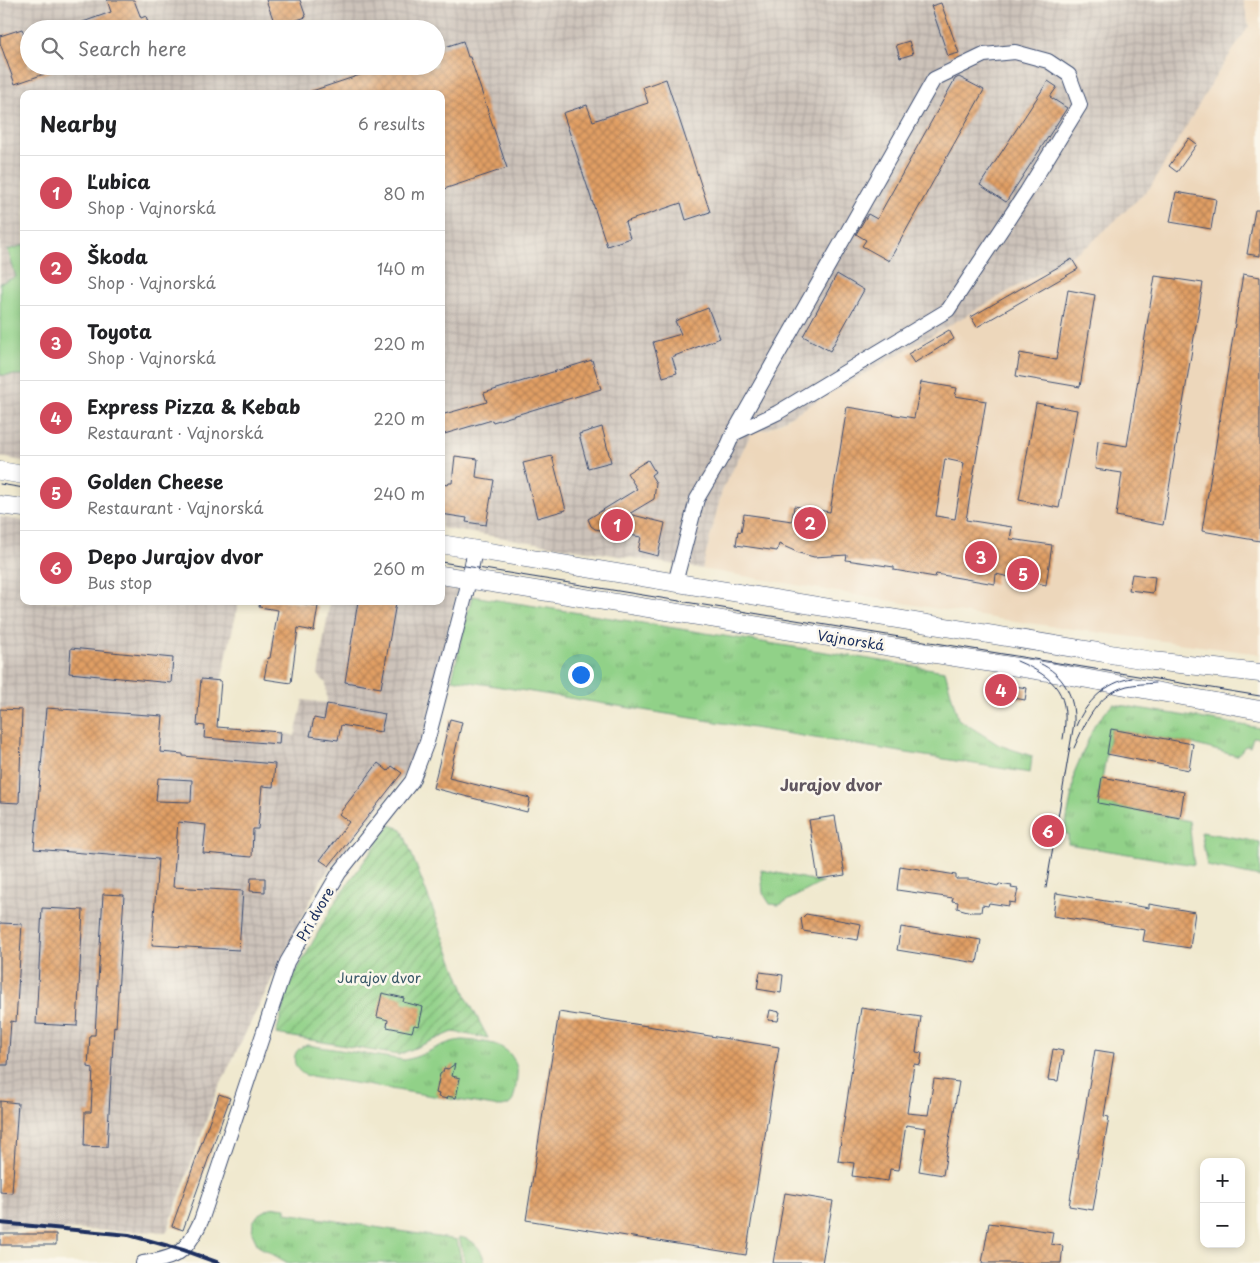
<!DOCTYPE html>
<meta charset="utf-8">
<style>
:root{--surface:#fff;--page:#f6f6f6;--text:#202124;--muted:#757577;--line:#e0e0e0;--accent:#d1495b}
body{margin:0;font-family:"Playpen Sans",sans-serif;background:var(--page);color:var(--text)}
.controls{position:absolute;right:15px;bottom:15px;display:grid;overflow:hidden;border-radius:10px;box-shadow:0 2px 8px #0003}
.controls button{width:45px;height:45px;display:grid;place-items:center;padding:0;border:0;border-bottom:1px solid var(--line);background:var(--surface);color:var(--text);font:25px sans-serif}
.you{position:absolute;left:580px;top:674px;width:18px;height:18px;margin:-12px;border:4px solid #fff;border-radius:50%;background:#1a73e8;box-shadow:0 0 0 8px #1a73e833}
.badge{display:grid;place-items:center;width:32px;height:32px;border-radius:50%;background:var(--accent);color:#fff;font-size:16px;font-weight:700}
.pin{position:absolute;translate:-50% -50%;border:2px solid #fff;box-shadow:0 1px 5px #0006}
.list{margin:0;padding:0;list-style:none}
h2{display:flex;justify-content:space-between;align-items:center;height:65px;margin:0;padding:0 20px;font-size:21px}
h2 small{font-size:16px;font-weight:400;color:var(--muted)}
.list li{display:grid;grid-template-columns:32px 1fr auto;gap:15px;align-items:center;box-sizing:border-box;height:75px;padding:0 20px;border-top:1px solid var(--line)}
.list b{display:block;font-size:19px;white-space:nowrap}
.list p{margin:0;font-size:16px;white-space:nowrap;color:var(--muted)}
.list em{font-size:16px;font-style:normal;color:var(--muted)}
.icon{flex:none;width:28px;height:28px;fill:none;stroke:currentColor;stroke-width:2;stroke-linecap:round;stroke-linejoin:round}
.map{position:relative;flex:none;width:1260px;height:1263px;overflow:hidden}
.search{position:absolute;background:var(--surface);box-shadow:0 2px 8px #0003;left:20px;top:20px;width:425px;height:55px;display:flex;align-items:center;gap:12px;box-sizing:border-box;padding:0 18px;border-radius:28px;color:var(--muted);font-size:19px}
.panel{position:absolute;background:var(--surface);box-shadow:0 2px 8px #0003;left:20px;top:90px;width:425px;height:515px;border-radius:10px}
.map>svg:first-child{display:block}
.built{fill:#edd7bb}
.industrial{fill:url(#industrial-grid);fill-rule:evenodd}
.grass{fill:url(#grass-tufts);stroke:#568073}
.garden{fill:url(#garden-furrows);stroke:#568073}
.pitch{fill:#91d188;stroke:#568073}
.building{fill:url(#building-cross-hatch);fill-rule:evenodd}
.lines{fill:none;stroke-linecap:round;stroke-linejoin:round}
.minor-casing{stroke:#3b4b6f;stroke-width:16}
.major-casing{stroke:#3b4b6f;stroke-width:19}
.minor{stroke:#fff;stroke-width:14}
.major{stroke:#fff;stroke-width:18}
.tram{stroke:#1b2f5e;stroke-width:1}
.rail{stroke:#1b2f5e;stroke-width:4}
.labels{text-anchor:middle;dominant-baseline:central;stroke-width:5;stroke-linejoin:round;paint-order:stroke}
.street-label{font-size:14px;fill:#1b2f5e;stroke:#fbf7ec}
.park-label{font-size:14px;fill:#385868;stroke:#fbf7ec}
.quarter-label{font-size:16px;font-weight:bold;fill:#605660;stroke:#fbf7ec}
</style>
<div class="map">
<svg width="1260" height="1263" viewBox="0 0 1260 1263">
<defs>
<pattern id="industrial-grid" width="8" height="8" patternUnits="userSpaceOnUse" patternTransform="scale(1.25)"><rect width="8" height="8" fill="#ccc2b9"/><path d="M0 4h8M4 0v8" fill="none" stroke="#afa7a1"/></pattern>
<pattern id="grass-tufts" width="24" height="20" patternUnits="userSpaceOnUse" patternTransform="scale(1.25)"><rect width="24" height="20" fill="#91d188"/><path d="M3 7l-1-3M5 7V3M7 7l1-3M15 17l-1-3M17 17v-4M19 17l1-3" fill="none" stroke="#76aa72"/></pattern>
<pattern id="garden-furrows" width="10" height="10" patternUnits="userSpaceOnUse" patternTransform="scale(1.25)"><rect width="10" height="10" fill="#91d188"/><path d="M-1 1l2-2M0 10L10 0M9 11l2-2" fill="none" stroke="#76aa72"/></pattern>
<pattern id="building-cross-hatch" width="8" height="8" patternUnits="userSpaceOnUse" patternTransform="scale(1.25)"><rect width="8" height="8" fill="#e19f64"/><path d="M0 0l8 8M0 8l8-8" fill="none" stroke="#b68256"/></pattern>
</defs>
<rect width="100%" height="100%" fill="#fbf7ec"/>
<filter id="ink" filterUnits="userSpaceOnUse"><feTurbulence type="fractalNoise" baseFrequency=".02" numOctaves="2"/><feDisplacementMap in="SourceGraphic" scale="10" xChannelSelector="R" yChannelSelector="G"/><feConvolveMatrix kernelMatrix="1 2 1 2 8 2 1 2 1" color-interpolation-filters="sRGB"/></filter>
<filter id="wash" filterUnits="userSpaceOnUse"><feTurbulence type="fractalNoise" baseFrequency=".0096" numOctaves="4" result="noise"/><feDisplacementMap in="SourceGraphic" scale="20" xChannelSelector="R" yChannelSelector="G"/><feGaussianBlur stdDeviation="1.12" result="paint"/><feColorMatrix in="noise" values="0 0 0 0 0 0 0 0 0 0 0 0 0 0 0 0 0 1.4 0 .05"/><feComposite in="paint" operator="in"/></filter>
<g filter="url(#wash)">
<rect width="100%" height="100%" fill="#f0e9cf"/>
<path class="built" d="M1243,0H1260V654L998,619L702,569L722,491L752,432L769,429L968,313L1214,79L1249,26Z"/>
<path class="industrial" d="M0,0H1243L1249,26L1214,79L1150,188L1089,245L768,429L752,432L722,491L702,569L441,528V94H24V461L0,457ZM29,29H436V66H29Z
M0,517L24,521V601H239L221,681L217,727L280,732L295,736L303,700L327,703L326,683L318,675L330,601H441V588L457,590L423,740L402,778L320,881L216,1093L167,1232L0,1228Z"/>
<path class="grass" d="M472,596L945,671L958,719L999,745L1032,756L1030,773L452,679Z
M1113,704L1260,728V738L1253,737L1250,747L1245,746L1237,756L1193,744L1111,729L1098,802L1189,821L1194,865L1068,844V834L1064,833L1073,788L1074,773L1095,724Z
M1201,832L1260,842V877L1207,866Z
M761,870L823,882L779,905L770,904L763,893Z
M462,1040C474,1041 494,1041 504,1049C511,1053 515,1061 517,1068C518,1074 515,1099 511,1103C508,1106 504,1107 500,1107L305,1075C291,1068 290,1049 307,1045L404,1060C424,1057 440,1042 462,1040Z
M277,1207L286,1208V1213L457,1240L462,1263H288L258,1246L252,1233L253,1222L258,1215L270,1208Z
M459,1237C474,1239 482,1249 485,1263H465Z"/>
<path class="garden" d="M390,825L402,829L467,998L488,1038L453,1032L398,1055L276,1034L289,985L335,902Z"/>
<path class="pitch" d="M24,245V375H0V283L16,277L8,250Z"/>
<g id="blocks">
<path class="building" d="M107,0H134L141,18L146,16L150,29H69V27L111,12Z
M266,0H300L306,17L276,27Z
M941,3L959,53L948,56L931,6Z
M22,29L29,47V66H61L62,68L15,84L0,43V36Z
M463,41L468,57H470L507,168L441,190V94H310L309,92L387,66H436V50Z
M909,41L913,54L900,58L896,45Z
M959,77L984,90L889,261L862,246L866,240L856,234L868,214L877,219L955,79Z
M666,79L710,212L686,220L681,203L625,222L630,238L607,246L563,113L587,105L593,121L648,103L643,87Z
M1048,81L1057,87L1050,97L1067,108L1006,202L980,185Z
M1189,138L1197,144L1177,172L1169,166Z
M1176,192L1216,199L1211,229L1170,222Z
M1255,210H1260V256L1247,254Z
M1072,259L1078,269L977,327L971,317Z
M837,274L864,290L830,351L803,336Z
M1243,274L1260,277V541L1202,531Z
M1155,276L1203,283L1163,525L1116,516L1122,473L1095,469L1098,441L1127,446Z
M1068,290L1095,295L1080,387L1016,376L1020,353L1056,360Z
M708,308L720,338L672,357L677,373L663,377L653,342L681,334L675,321Z
M949,330L954,339L914,363L908,354Z
M592,360L601,389L493,422L492,420L441,435V415L487,402L484,393Z
M921,382L957,388L955,396L986,401L966,520L1012,527L1010,539L1052,545L1046,585L996,574L995,584L936,574L935,577L894,570V567L846,560L847,555L814,557L799,553L779,544L777,551L736,545L738,531L741,532L744,514L792,521L794,506L830,512L847,407L914,418ZM945,459L964,463L955,519L936,516Z
M1036,403L1077,410L1059,508L1019,500Z
M602,427L611,462L588,468L579,434Z
M455,456L478,459L476,477L494,480L486,525L466,522L467,518L441,514V484L448,485L449,483H452Z
M552,456L566,510L537,518L523,463Z
M648,460L655,472L651,475L656,483L654,499L629,514L665,523L658,556L638,551L641,537L595,529L591,526L588,519L637,489L627,473Z
M1132,574L1155,577L1153,593L1129,590Z
M260,601H288L318,606L314,631L298,628L291,683L264,679L268,658H270L278,610L259,607Z
M358,601L396,603L381,688L345,682Z
M71,648L173,658L171,683L69,673Z
M201,679L221,681L217,727L280,732L279,744L204,738L205,726L197,725Z
M989,682L1027,688L1025,700L987,693Z
M327,704L385,714L381,732L341,725L338,740L310,736L314,718L324,720Z
M46,708L163,716L160,752L183,754V756L275,764L273,787L262,786L258,829H253L252,857L203,853L206,825L178,822L173,887L243,891L239,950L152,945L158,859L34,849ZM158,778L192,780L191,802L156,801Z
M0,709L22,710L19,803L0,802Z
M450,719L462,722L449,778L530,798L527,812L433,788Z
M1111,729L1193,744L1189,770L1107,754Z
M378,763L388,771L392,766L402,773L329,866L320,860L349,822L339,814Z
M1102,777L1184,792L1180,818L1098,803Z
M835,816L845,875L818,879L809,820Z
M900,866L956,875V879H968L998,886L999,884L1012,886L1011,888L1018,889L1015,903L1009,902V906L989,903L988,906L982,905L981,912H971L957,908L958,902L952,901L953,898L897,890Z
M251,878H265V892L250,891Z
M1056,893L1149,908V904L1195,912L1190,948L1143,941L1145,930L1053,916Z
M103,894L124,895L116,1027L114,1026L107,1147L84,1146L85,1112H91L93,1068L88,1067L90,1035H95Z
M42,908L83,910L77,1026L36,1024Z
M806,914L861,924L858,940L803,931L801,919Z
M0,923L22,924L16,1022L11,1021L8,1065H0Z
M901,927L981,940L977,963L897,950Z
M760,972L783,975L781,993L757,989Z
M382,993L404,998L403,1002L423,1007L419,1026L414,1025L412,1032L387,1027L388,1020L377,1017Z
M861,1008L921,1017L916,1052L922,1053L920,1065L914,1064L907,1113L928,1115L934,1079L959,1082L943,1175L919,1171L926,1128L906,1125L899,1170L890,1169L888,1181L852,1176L854,1163L838,1161Z
M770,1010L780,1012L778,1021L768,1020Z
M559,1012L779,1047L746,1255L526,1220Z
M1053,1049L1063,1051L1058,1081L1048,1080Z
M1095,1050L1114,1053L1104,1116L1109,1117L1093,1210L1069,1206Z
M455,1064L452,1076L460,1078L456,1098L448,1096L447,1099L438,1097L439,1094L436,1093L440,1074L443,1072L444,1068L448,1069Z
M219,1094L230,1098L183,1230L172,1226Z
M0,1101L18,1103L12,1193L0,1192Z
M785,1193L833,1201L822,1263H773Z
M989,1223L1053,1232L1051,1244L1063,1246L1061,1263H982Z
M0,1234H56V1245H0Z"/>
</g>
</g>
<g filter="url(#ink)">
<use href="#blocks" fill-opacity="0" stroke="#3b4b6f" stroke-width="1"/>
<g class="lines">
<defs>
<path id="minor" d="M675,583L697,499L726,450L733,434L777,413L948,310L1027,191L1080,105L1069,75L1048,61L1015,52L984,55L934,79L733,434
M143,1263C177,1258 186,1253 201,1221L287,962L339,873L412,781L427,742L466,593L475,550"/>
<path id="major" d="M0,471L24,475
M0,505L24,508
M441,544L1153,661L1260,673
M441,575L1055,673L1260,710"/>
</defs>
<use href="#minor" class="minor-casing"/>
<use href="#major" class="major-casing"/>
<use href="#minor" class="minor"/>
<use href="#major" class="major"/>
<path class="tram" d="M0,484L24,488
M441,562L1260,696
M1017,661C1057,678 1071,695 1063,739
M1039,663C1064,674 1075,697 1074,723L1046,888
M1076,726C1086,702 1106,682 1132,678
M1074,748C1085,723 1097,694 1127,686C1136,684 1145,684 1155,683"/>
<path class="rail" d="M0,1223L129,1235L183,1250L219,1263"/>
</g>
</g>
<g class="labels">
<g class="street-label">
<text transform="translate(851 640) rotate(9)">Vajnorská</text>
<text transform="translate(315 914) rotate(-60)">Pri dvore</text>
</g>
<g class="park-label">
<text x="379" y="977">Jurajov dvor</text>
</g>
<g class="quarter-label">
<text x="831" y="784">Jurajov dvor</text>
</g>
</g>
</svg>
<div class="controls">
<button>+</button>
<button>−</button>
</div>
<div class="you"></div>
<div class="pin badge" style="left:617px;top:525px">1</div>
<div class="pin badge" style="left:810px;top:523px">2</div>
<div class="pin badge" style="left:981px;top:557px">3</div>
<div class="pin badge" style="left:1001px;top:690px">4</div>
<div class="pin badge" style="left:1023px;top:574px">5</div>
<div class="pin badge" style="left:1048px;top:831px">6</div>
<div class="search"><svg class="icon" aria-label="search" viewBox="0 0 24 24"><circle cx="10" cy="10" r="6"/><path d="M15 15l6 6"/></svg>Search here</div>
<section class="panel">
<h2>Nearby<small>6 results</small></h2>
<ul class="list">
<li><span class="badge">1</span><div><b>Ľubica</b><p>Shop · Vajnorská</p></div><em>80 m</em></li>
<li><span class="badge">2</span><div><b>Škoda</b><p>Shop · Vajnorská</p></div><em>140 m</em></li>
<li><span class="badge">3</span><div><b>Toyota</b><p>Shop · Vajnorská</p></div><em>220 m</em></li>
<li><span class="badge">4</span><div><b>Express Pizza &amp; Kebab</b><p>Restaurant · Vajnorská</p></div><em>220 m</em></li>
<li><span class="badge">5</span><div><b>Golden Cheese</b><p>Restaurant · Vajnorská</p></div><em>240 m</em></li>
<li><span class="badge">6</span><div><b>Depo Jurajov dvor</b><p>Bus stop</p></div><em>260 m</em></li>
</ul>
</section>
</div>
